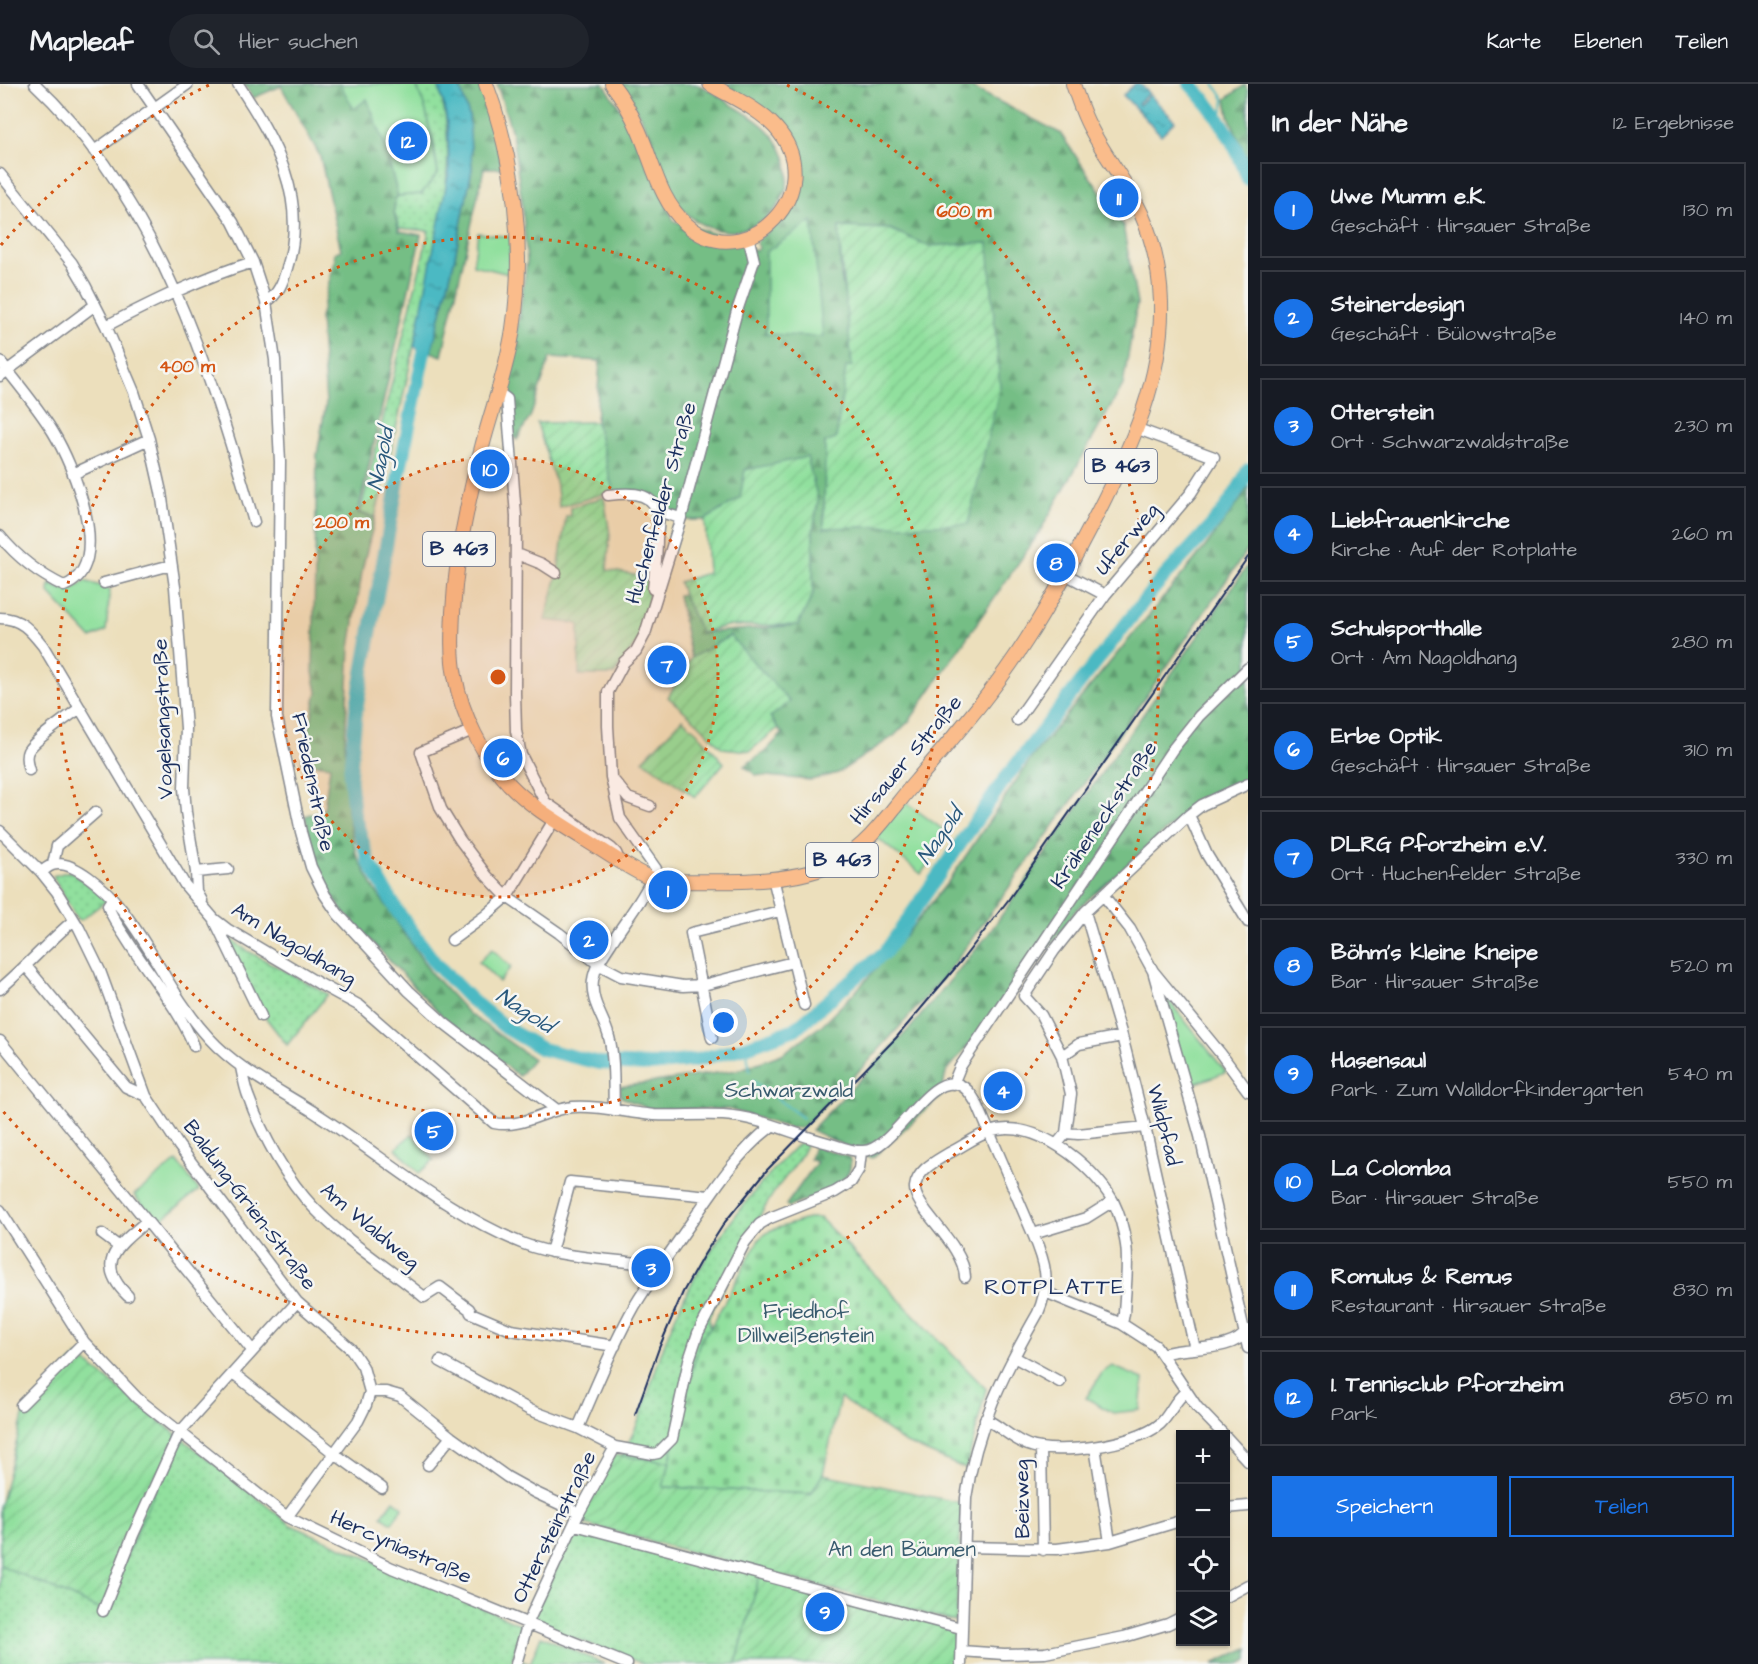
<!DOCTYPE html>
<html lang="de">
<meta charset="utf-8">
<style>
:root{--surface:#171b24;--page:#20242c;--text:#f1f3f6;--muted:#9ea1a6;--line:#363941;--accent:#1a73e8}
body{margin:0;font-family:"Architects Daughter",sans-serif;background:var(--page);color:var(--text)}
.controls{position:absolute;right:18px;bottom:18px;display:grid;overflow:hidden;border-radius:0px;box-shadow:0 2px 4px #0004}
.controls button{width:54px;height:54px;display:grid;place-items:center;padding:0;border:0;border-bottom:2px solid var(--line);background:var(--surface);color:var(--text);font:30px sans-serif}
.you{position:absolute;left:724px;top:939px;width:21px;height:21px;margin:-15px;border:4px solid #fff;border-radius:50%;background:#1a73e8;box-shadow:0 0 0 9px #1a73e833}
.badge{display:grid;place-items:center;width:39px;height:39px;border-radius:50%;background:var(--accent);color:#fff;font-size:20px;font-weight:700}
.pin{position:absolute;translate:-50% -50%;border:3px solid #fff;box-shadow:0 2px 6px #0006}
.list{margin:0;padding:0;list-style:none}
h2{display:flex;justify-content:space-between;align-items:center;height:78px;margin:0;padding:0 24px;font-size:26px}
h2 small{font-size:20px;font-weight:400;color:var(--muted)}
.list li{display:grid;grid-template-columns:39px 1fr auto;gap:18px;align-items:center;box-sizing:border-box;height:96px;margin:0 12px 12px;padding:0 12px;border:2px solid var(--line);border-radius:0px}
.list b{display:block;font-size:22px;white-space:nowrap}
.list p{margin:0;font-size:20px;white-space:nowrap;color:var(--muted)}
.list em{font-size:20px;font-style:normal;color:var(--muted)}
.actions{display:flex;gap:12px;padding:18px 24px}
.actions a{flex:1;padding:14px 0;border:2px solid var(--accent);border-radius:0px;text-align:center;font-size:21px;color:var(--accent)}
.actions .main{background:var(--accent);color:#fff}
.icon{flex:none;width:33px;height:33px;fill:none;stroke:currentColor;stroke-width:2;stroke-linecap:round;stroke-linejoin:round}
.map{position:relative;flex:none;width:1248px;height:1580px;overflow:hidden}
header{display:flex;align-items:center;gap:36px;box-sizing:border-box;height:84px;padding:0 30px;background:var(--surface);border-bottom:2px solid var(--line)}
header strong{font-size:28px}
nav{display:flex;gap:33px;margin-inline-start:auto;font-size:21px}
.search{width:420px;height:54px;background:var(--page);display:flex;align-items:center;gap:15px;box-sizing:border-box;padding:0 21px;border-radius:33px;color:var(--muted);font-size:22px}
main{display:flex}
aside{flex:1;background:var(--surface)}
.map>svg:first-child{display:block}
.grass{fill:url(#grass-dots);stroke:#56887e;stroke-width:1.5}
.forest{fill:url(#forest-firs);stroke:#487672;stroke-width:1.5;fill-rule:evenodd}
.cemetery{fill:url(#cemetery-stones);stroke:#56887e;stroke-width:1.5}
.park{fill:#91e09e;stroke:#56887e;stroke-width:1.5}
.garden{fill:url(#garden-furrows);stroke:#56887e;stroke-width:1.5}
.water{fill:url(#water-ripples);stroke:#337490;stroke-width:1.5}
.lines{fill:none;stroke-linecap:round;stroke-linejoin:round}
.stream{stroke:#4bb9c3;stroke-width:2}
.river{stroke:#4bb9c3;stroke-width:14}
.minor-casing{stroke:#84878d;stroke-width:13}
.major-casing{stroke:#84878d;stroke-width:16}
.minor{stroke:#fff;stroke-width:10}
.major{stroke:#fabc8b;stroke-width:14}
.rail{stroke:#1b2f5e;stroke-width:2}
.ring{fill:none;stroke:#d45514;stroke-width:3;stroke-dasharray:3 6}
.labels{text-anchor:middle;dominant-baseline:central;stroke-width:5;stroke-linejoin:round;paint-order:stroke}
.shield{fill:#f6f6f2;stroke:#5d6b8a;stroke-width:1.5}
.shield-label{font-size:20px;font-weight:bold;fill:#1b2f5e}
.street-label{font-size:21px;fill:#1b2f5e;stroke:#f6f6f2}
.park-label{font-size:21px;fill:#385b6e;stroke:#f6f6f2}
.water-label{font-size:22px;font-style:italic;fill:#29587c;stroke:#f6f6f2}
.neighbourhood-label{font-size:22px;letter-spacing:1.5px;fill:#1b2f5e;stroke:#f6f6f2}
.centre{fill:#d45514;stroke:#f6f6f2;stroke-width:3}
.ring-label{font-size:18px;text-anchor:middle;font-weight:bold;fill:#d45514;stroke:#f6f6f2;stroke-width:5;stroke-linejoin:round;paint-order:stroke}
</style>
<header>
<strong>Mapleaf</strong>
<div class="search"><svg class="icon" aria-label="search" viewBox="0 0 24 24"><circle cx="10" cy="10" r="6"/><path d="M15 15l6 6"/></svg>Hier suchen</div>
<nav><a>Karte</a><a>Ebenen</a><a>Teilen</a></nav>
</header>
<main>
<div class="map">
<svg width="1248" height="1580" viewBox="0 0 1248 1580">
<defs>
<pattern id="grass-dots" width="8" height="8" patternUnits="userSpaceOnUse" patternTransform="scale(1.5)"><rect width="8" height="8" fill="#91e09e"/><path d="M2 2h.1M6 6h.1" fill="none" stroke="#7cc08a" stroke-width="1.8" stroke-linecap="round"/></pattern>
<pattern id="forest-firs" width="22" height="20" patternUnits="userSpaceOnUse" patternTransform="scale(1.5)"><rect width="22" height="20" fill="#74be85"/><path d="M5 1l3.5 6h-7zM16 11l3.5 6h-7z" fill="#5e9b70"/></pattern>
<pattern id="cemetery-stones" width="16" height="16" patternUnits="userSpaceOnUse" patternTransform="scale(1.5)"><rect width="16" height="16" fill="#91e09e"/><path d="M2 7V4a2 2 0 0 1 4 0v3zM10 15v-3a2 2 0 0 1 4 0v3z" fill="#7cc08a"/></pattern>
<pattern id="garden-furrows" width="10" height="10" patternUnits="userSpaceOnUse" patternTransform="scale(1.5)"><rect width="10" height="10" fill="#91e09e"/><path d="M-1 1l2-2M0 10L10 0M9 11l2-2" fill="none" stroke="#7cc08a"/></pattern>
<pattern id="water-ripples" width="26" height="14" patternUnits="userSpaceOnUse" patternTransform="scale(1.5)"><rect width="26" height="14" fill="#4bb9c3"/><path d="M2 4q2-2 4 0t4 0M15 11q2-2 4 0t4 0" fill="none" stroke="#3e97a2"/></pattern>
</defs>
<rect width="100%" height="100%" fill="#f6f6f2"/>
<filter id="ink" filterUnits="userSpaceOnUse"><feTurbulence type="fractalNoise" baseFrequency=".0167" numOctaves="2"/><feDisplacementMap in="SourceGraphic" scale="12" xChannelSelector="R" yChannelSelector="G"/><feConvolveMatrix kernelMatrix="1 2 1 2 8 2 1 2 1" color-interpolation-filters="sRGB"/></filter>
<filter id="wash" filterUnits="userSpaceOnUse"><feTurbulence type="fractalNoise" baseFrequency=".008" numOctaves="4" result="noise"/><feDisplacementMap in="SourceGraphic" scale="24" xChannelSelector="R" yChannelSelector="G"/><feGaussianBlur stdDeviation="1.35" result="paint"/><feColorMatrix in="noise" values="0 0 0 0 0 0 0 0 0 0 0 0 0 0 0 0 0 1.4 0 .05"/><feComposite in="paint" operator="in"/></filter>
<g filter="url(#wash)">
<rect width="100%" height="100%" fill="#ecdfbc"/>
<path class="grass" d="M416,0H438C462,77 436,156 420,233C406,300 392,367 375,433L360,429L429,147L399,144L394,128L395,115L398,112L421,110L438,89L433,56Z
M70,787L107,816L81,836L77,835L53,792Z
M223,849L246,866L328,910L287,961L262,929Z
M799,1059L806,1061C798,1082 779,1098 768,1118C746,1155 728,1195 709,1233L710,1244L701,1254L677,1342L670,1378L622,1372C628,1359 636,1345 641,1331C652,1299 660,1267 674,1236C703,1168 747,1111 799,1059Z
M78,1272L291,1441L522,1541L511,1580H0V1431Z
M577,1442L760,1490L736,1580H644L530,1538Z"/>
<path class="forest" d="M244,0H340L346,9L367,15L384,58L398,112L395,115L394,128L399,147L421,151L358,429L375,434L363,482L350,564L345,656L347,727L356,770L374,804L431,889L468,929L533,975L519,992L443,933L340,824L316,785L305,732L324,725L330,682L302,678L317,608L313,588L317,371L326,319L320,234L335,175L334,169L341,166L320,72L281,2L253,14Z
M459,0H480L491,33L502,84H484L442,272L431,268L454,177L472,85L469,32Z
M497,0H604L625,32L674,137L743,159L755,167L759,164L756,159C765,147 780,142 790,127C797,117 799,108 801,97C812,46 758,20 722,0H965L1060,49L1123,141L1137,220L1123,301L1039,449L910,636L894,652L838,689L811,696L756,691L744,682L766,667L782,650L770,633L789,618L730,552L691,574L678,511L683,510L701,549L798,541L813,510V447L818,416L740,414L705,436H683L659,425L653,415L613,407L596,338L600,277L550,274L531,331L517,356L513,353L506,310L512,282L527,177L522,118L512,49ZM839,143L890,145L928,162L988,159L824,444L825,360L836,355L852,282L848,230L841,192Z
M620,0C644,0 670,0 694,0C705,1 727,18 737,24C752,33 766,42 776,56C820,119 731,183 681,123C664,103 659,75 650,52C642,33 631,16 620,0Z
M1245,1L1248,8V77L1229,32L1226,15Z
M1248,402V465L1170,578L1081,704L945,892L867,979L803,1043L790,1044L728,1025H649L621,1013L620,1003L738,986L782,970L822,941L857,906L905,852L951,794L1032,673L1205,463L1241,415Z
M1248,481V696L1190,725L1076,826L1044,870L946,988L941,1012L872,1074L811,1046L912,942L987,852Z
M814,1062L849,1073C860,1100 808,1114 789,1123L786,1121L817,1078L810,1075Z
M1248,1564V1576L1239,1580H1213Z"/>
<path class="cemetery" d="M811,1134H820L986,1305L966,1385L904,1358L840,1314L823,1390L811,1410L662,1403L670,1378L677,1342L701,1254L710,1244L759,1155L771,1146Z"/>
<path class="park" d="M340,0H416L426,27L438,89L421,110L398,112L384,58L367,15L354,25Z
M812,137L823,253L766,250V168Z
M478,149L511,153L509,190L473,181Z
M85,497L110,505L106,547L91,554L49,509L50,500C64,508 72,508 85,497Z
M904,717L949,750L921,790L875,752Z
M492,865L511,883L499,898L479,878Z
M1162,908L1226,988L1189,1002Z
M412,1050L434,1076L419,1089L396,1064Z
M177,1077L199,1106L157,1139L134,1111Z
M1112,1282L1143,1295L1140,1326L1113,1329L1086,1314L1102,1289Z
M394,1416L403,1423L392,1439L382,1432Z
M541,1552L604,1580H519L520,1576L530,1580Z"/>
<path class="garden" d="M839,143L890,145L928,162L988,159L1000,302L968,440L824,444L825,359L836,355L846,283L852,282C848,235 841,190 839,143Z
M596,338L613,407L559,423L557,404L537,339Z
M807,373L818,416L813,447V510L798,541L726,542L701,549L683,510L679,498L708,489L705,436L740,414L745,386Z
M604,413L610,451L607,486L652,494L645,538L638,556L614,591H579V540L545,536L558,488L566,432H570V424Z
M730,552L790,618L770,633L778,644L750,667L722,664L699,640L668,613L691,574Z
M682,635L697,648L724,679L695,713L643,676Z
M78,1272L178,1352L103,1527L0,1481V1422L25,1325Z
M615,1371L670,1378L663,1403L811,1410L823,1390L962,1419L956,1538L578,1438Z
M760,1490L957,1544L955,1580H736Z"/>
<path class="water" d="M438,0H459L469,32L472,85L454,177L431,268L414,263L449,87L448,45L444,21Z
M1135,0H1140L1149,9L1138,19L1139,21L1150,11L1175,37L1161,51L1123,11Z"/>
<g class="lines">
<path class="stream" d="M1214,0L1224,15L1221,39
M746,963L750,987
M753,997L803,1034"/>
<path class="river" d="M1190,0C1217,27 1236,59 1248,95
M428,249L400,385L356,627L350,690L354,730L369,778L398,828L435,879L470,915L506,944L542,965L599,979L650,981L696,976L746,963L795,945L886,867L1005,695L1151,508C1183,469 1227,434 1248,386"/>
</g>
</g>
<g filter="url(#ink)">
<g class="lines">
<defs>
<path id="minor" d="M35,0C157,114 209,283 254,438
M138,0L233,138L253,178L266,218L275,276L280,378L277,633L301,748L311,783L325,811L338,830L409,907L444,939L557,1026
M238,0C275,56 309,115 287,184C283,198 278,211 266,218
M94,67L188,0
M0,90L72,179L85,201L106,242L134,308L149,355L161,408L175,503L186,644L184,704L186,728L196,788L197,808L202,817
M106,242C154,217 201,194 253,178
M0,277C18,300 37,322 53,348C73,381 116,482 64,502C39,490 18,474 0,452
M0,292L95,221
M499,309L507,315L516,432L515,609L516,647L521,671L545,718L611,764L616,769L619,776
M73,390L149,355
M608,411C624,409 649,406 657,426C660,433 658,446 657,454C657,471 655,488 653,505
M658,427L680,434
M517,470L542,480L556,489
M1065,490L1105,511
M104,499L171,481
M0,534C21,534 31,547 43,562L185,801L214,835L227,845L318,899L360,922L494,1039C523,1045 545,1025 573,1023C600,1021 627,1029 654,1031C677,1032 700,1030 723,1031C759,1033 793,1050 828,1059C839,1062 852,1068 863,1067C895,1066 928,987 960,1001C969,1005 974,1015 978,1022L1033,1150C1046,1180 1051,1198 1038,1229C1003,1290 976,1344 966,1414L961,1580
M1017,636L1105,511L1191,409L1214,373L1138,345
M473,646L421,668L441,725L460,756L487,792L507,813L559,849L598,880L621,892L683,902L703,901L793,878
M29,686C27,680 25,673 28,667C34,656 68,633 80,624
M615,698L628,714L650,722
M1189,731L1207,771L1248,838
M0,747L41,788L57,808L79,844L100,887L146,1012L179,1062L297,1218L351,1265L363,1283L370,1308L366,1321L358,1337L287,1433
M53,780L57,762L96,728
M41,788C44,786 49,782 52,781C73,774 108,808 119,822C153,864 173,915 209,954C240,988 282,1007 320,1032C388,1076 448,1130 524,1160C558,1173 608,1175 645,1180L650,1176L658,1181L657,1188C652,1192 649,1192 644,1187L645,1180
M196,788L228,785
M773,794L804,921
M1104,812L1130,845L1153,887L1221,970L1248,1007
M112,815L108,821C111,833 119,843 126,854C148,890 178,922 194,962
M1085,828L1122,952L1145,1043L1195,1265
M215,837L261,932
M452,856L485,832L507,813L554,736
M26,882L126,1003L146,1012
M1153,887L1200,1052L1248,1264
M0,905C26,883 48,858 74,836
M1024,912L1054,867L1085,828L1189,731L1202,721L1248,700
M1024,912L1041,931L1062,972L1071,1010L1066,1049L1057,1060
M712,954L691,849L780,827
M0,957L252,1266
M1062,972L1079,960L1122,952
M241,983C243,993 245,1005 249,1014C262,1051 287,1096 314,1124C347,1158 387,1183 424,1213L440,1203L469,1225L471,1229L511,1246L615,1262
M953,1000L960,983L1172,666L1199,632L1248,584
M614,1026C613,1003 615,975 609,953C604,933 590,918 593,896C595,881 605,869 613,856C628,833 646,811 656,785L620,734L611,693L608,642V608L624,578L636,567L645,550L683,427L737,227L754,177L748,152
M772,1042C740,1066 716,1102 693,1136C673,1165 652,1193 634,1223C612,1262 596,1303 578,1344L615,1363L653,1370L658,1369L672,1355L689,1276L698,1249L745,1158L760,1140L770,1134L835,1108L851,1098L859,1085L861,1068
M1066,1049L1078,1050L1145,1043
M0,1126L84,1258L137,1314L287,1433L392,1484L627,1580
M102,1150L118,1162
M1033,1150L1086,1134L1113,1117
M551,1168L570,1098L709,1112
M965,1193C964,1160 913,1124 915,1103C917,1086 936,1077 949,1069C962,1063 976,1052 989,1048C1034,1033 1092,1080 1113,1117C1119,1129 1124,1147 1126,1161C1129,1181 1125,1208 1124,1229L1122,1240
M1045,1208L1122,1240L1156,1262L1197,1323L1223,1350
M128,1212C93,1178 119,1161 147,1137
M297,1218L233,1289L335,1370L382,1404
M1163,1270C1187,1261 1231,1270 1248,1246
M1014,1273L1060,1298
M440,1277L530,1326L578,1344
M370,1308H386L400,1312L451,1353L507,1393L534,1408L579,1429
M21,1321L84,1258
M985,1335C1000,1342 1012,1355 1028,1361C1057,1372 1136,1361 1160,1340C1171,1330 1174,1316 1186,1308
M1226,1353L1248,1377
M1095,1363L1110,1458
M1041,1364L1043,1466
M428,1381L451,1353
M1226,1424L1248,1422
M575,1441L961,1544
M964,1463L1057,1465L1110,1458L1180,1437
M1226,1513L1248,1501
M103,1527L133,1451L179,1349L233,1289
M961,1567L1004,1570L1045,1569L1124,1553L1168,1540L1180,1534
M516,1580L528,1538L579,1429L615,1363"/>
<path id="major" d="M486,0C515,78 525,163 513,245C507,286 492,324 482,363C467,418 456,472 453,528C452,549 451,571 455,592C462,632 482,670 509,700C531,723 559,739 586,756C607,769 629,785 652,795L664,797C714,797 795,802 839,777C872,759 893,723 917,696C956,650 995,606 1027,555C1053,515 1076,471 1098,428C1132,361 1163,295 1161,218C1160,188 1153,156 1141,129C1127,99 1106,74 1091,45C1083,31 1078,15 1073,0
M612,0C623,14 632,31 639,47C653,79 660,117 686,140C746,194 832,105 775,43C758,24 731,13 710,0"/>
</defs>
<use href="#minor" class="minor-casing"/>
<use href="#major" class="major-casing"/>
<use href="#minor" class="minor"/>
<use href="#major" class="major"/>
<path class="rail" d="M635,1331L659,1264L683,1208L702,1174L725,1138L767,1086L896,954L962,876L1009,815L1248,473"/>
</g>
</g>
<circle cx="498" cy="593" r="220" fill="#d45514" fill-opacity=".12"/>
<g class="ring">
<circle cx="498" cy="593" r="220"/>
<circle cx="498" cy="593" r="440"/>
<path d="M1 161A659 659 0 0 1 209 1M787 1A659 659 0 1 1 1 1025"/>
</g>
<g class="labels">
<g class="shield">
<rect x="1085" y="365" width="72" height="34" rx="4.5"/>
<rect x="423" y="448" width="72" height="34" rx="4.5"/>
<rect x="806" y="759" width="72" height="34" rx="4.5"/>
</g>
<g class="shield-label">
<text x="1121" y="382">B 463</text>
<text x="459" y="465">B 463</text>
<text x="842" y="776">B 463</text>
</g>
<g class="street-label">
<text transform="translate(661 419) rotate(-74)">Huchenfelder Straße</text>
<text transform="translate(1127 455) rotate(-50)">Uferweg</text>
<text transform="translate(163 635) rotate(-92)">Vogelsangstraße</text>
<text transform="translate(906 676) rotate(-50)">Hirsauer Straße</text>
<text transform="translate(313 698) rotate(78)">Friedenstraße</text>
<text transform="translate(1104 731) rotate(-56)">Kräheneckstraße</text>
<text transform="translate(294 860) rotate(31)">Am Nagoldhang</text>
<text transform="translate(1164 1041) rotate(76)">Wildpfad</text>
<text transform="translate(250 1121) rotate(53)">Baldung-Grien-Straße</text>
<text transform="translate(370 1142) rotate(40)">Am Waldweg</text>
<text transform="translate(1022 1415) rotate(-91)">Beizweg</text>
<text transform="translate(554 1443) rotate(-64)">Ottersteinstraße</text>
<text transform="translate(401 1463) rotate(24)">Hercyniastraße</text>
</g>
<g class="park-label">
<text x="789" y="1006">Schwarzwald</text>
<text x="806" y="1227">Friedhof<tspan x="806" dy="24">Dillweißenstein</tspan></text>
<text x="902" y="1465">An den Bäumen</text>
</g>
<g class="water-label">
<text transform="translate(381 375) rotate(-79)">Nagold</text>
<text transform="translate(940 752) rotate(-55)">Nagold</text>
<text transform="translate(525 927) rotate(33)">Nagold</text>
</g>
<g class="neighbourhood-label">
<text x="1055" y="1203">ROTPLATTE</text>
</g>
</g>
<circle cx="498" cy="593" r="9" class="centre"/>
<g class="ring-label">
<text x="964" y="133">600 m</text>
<text x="187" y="288">400 m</text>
<text x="342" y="444">200 m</text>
</g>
</svg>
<div class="controls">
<button>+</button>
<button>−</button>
<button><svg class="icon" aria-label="locate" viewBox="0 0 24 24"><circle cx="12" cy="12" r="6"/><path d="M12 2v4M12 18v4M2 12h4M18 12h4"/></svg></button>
<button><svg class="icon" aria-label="layers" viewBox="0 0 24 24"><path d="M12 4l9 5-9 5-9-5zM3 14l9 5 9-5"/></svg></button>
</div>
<div class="you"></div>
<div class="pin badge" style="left:668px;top:806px">1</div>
<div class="pin badge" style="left:589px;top:856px">2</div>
<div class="pin badge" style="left:651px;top:1184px">3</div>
<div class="pin badge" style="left:1003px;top:1007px">4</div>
<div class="pin badge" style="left:434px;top:1047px">5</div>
<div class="pin badge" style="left:503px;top:674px">6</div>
<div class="pin badge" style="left:667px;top:581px">7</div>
<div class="pin badge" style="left:1056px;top:479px">8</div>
<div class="pin badge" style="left:825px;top:1528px">9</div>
<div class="pin badge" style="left:490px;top:385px">10</div>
<div class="pin badge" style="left:1119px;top:114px">11</div>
<div class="pin badge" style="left:408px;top:57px">12</div>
</div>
<aside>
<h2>In der Nähe<small>12 Ergebnisse</small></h2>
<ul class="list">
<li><span class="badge">1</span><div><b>Uwe Mumm e.K.</b><p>Geschäft · Hirsauer Straße</p></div><em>130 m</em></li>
<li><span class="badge">2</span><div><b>Steinerdesign</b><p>Geschäft · Bülowstraße</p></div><em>140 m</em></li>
<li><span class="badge">3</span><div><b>Otterstein</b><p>Ort · Schwarzwaldstraße</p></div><em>230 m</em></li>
<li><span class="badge">4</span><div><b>Liebfrauenkirche</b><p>Kirche · Auf der Rotplatte</p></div><em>260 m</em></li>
<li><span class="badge">5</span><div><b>Schulsporthalle</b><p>Ort · Am Nagoldhang</p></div><em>280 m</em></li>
<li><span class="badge">6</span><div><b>Erbe Optik</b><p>Geschäft · Hirsauer Straße</p></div><em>310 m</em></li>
<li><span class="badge">7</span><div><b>DLRG Pforzheim e.V.</b><p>Ort · Huchenfelder Straße</p></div><em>330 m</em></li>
<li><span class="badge">8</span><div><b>Böhm's kleine Kneipe</b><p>Bar · Hirsauer Straße</p></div><em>520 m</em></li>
<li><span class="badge">9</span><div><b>Hasensaul</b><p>Park · Zum Walldorfkindergarten</p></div><em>540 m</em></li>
<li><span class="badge">10</span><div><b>La Colomba</b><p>Bar · Hirsauer Straße</p></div><em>550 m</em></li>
<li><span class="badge">11</span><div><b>Romulus &amp; Remus</b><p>Restaurant · Hirsauer Straße</p></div><em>830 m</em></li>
<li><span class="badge">12</span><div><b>1. Tennisclub Pforzheim</b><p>Park</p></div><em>850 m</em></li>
</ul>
<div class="actions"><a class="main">Speichern</a><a>Teilen</a></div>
</aside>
</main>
